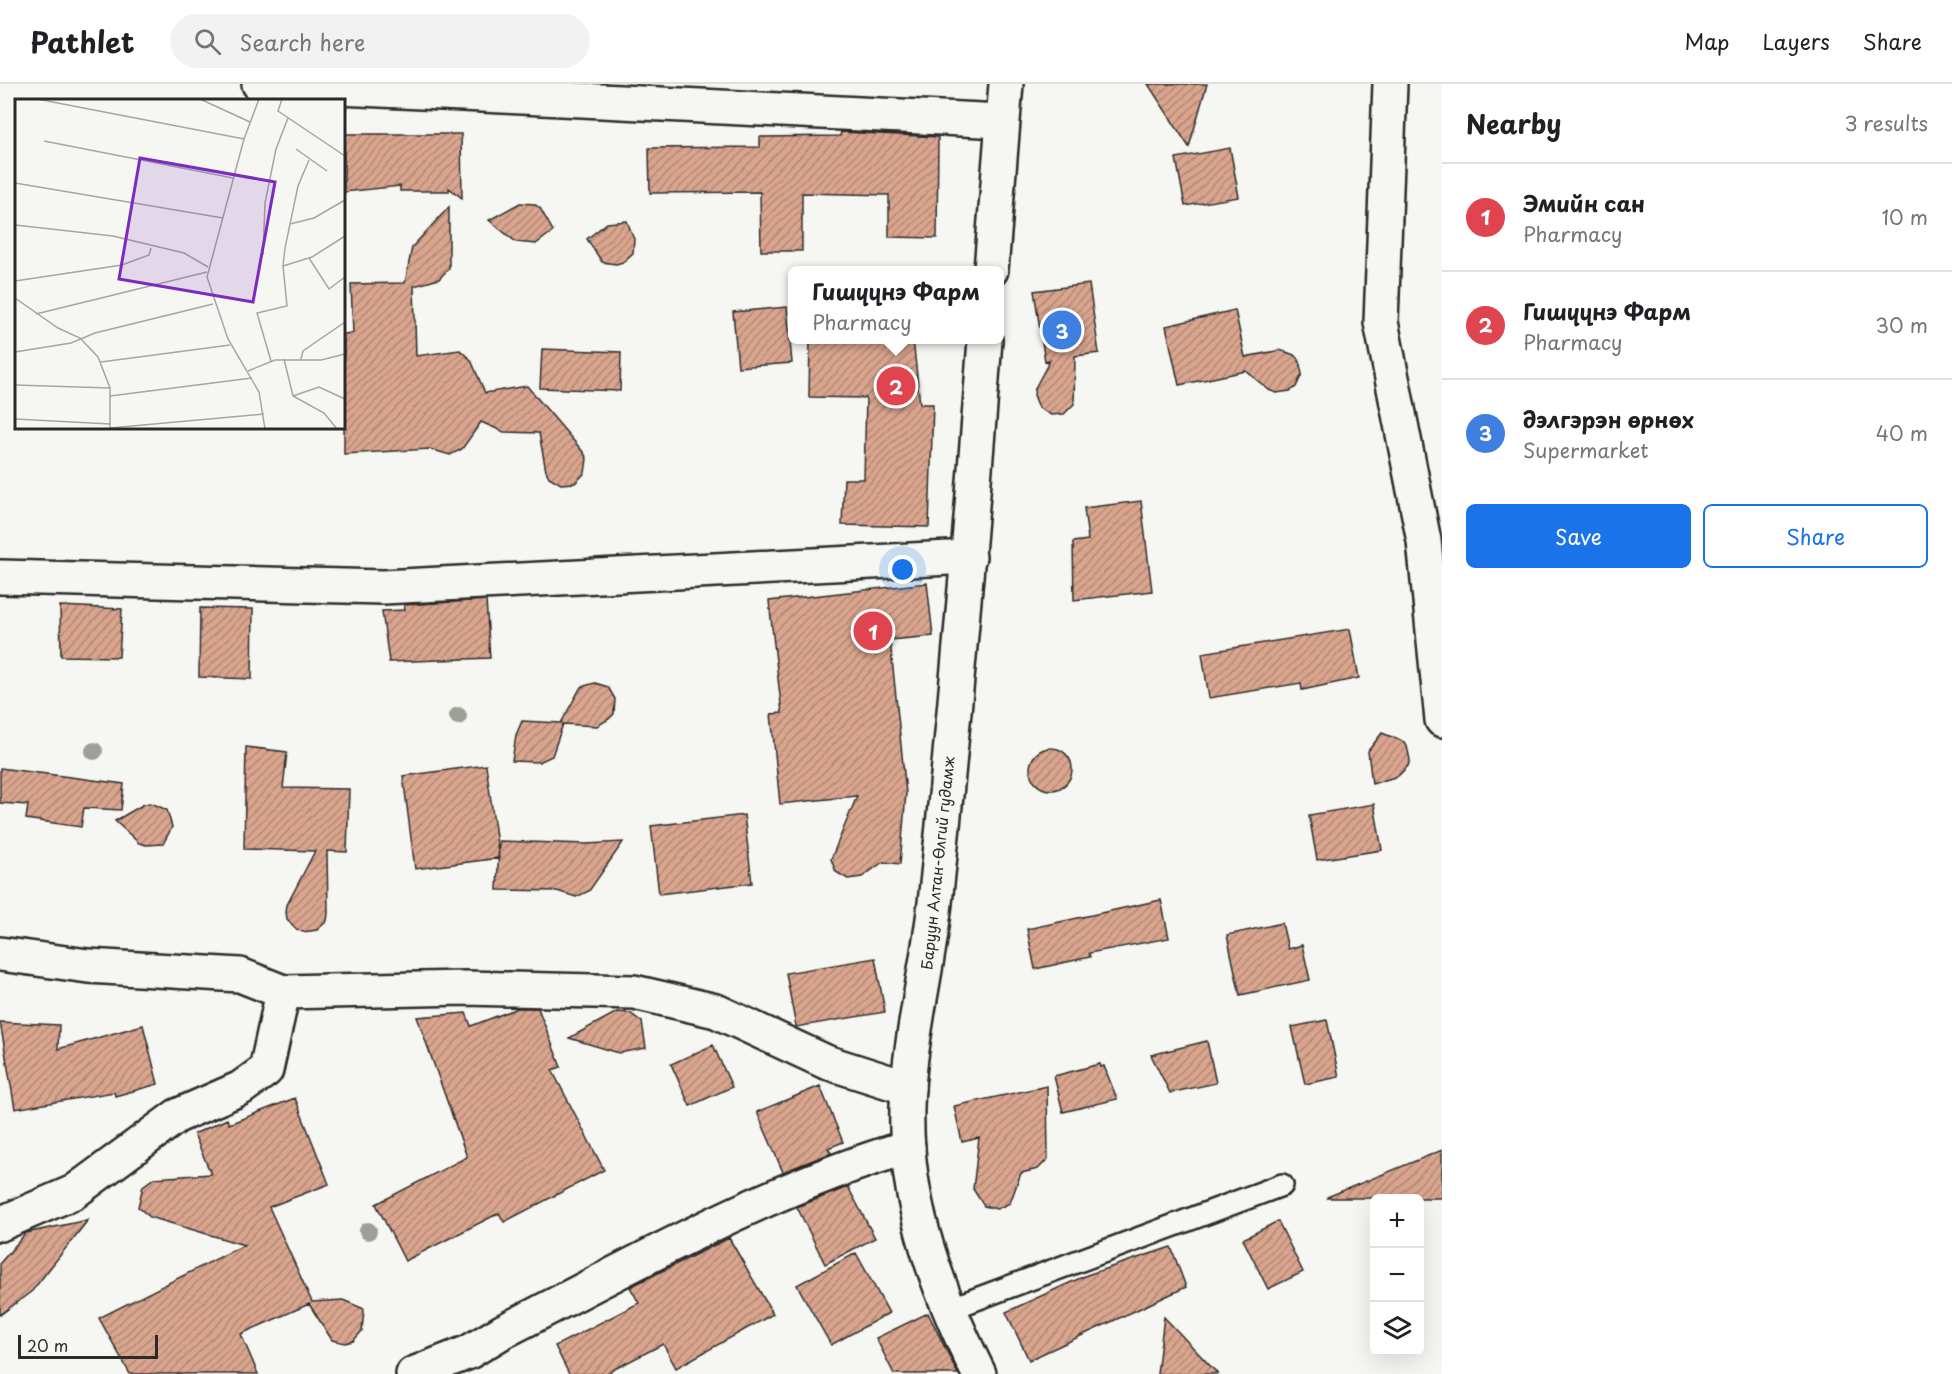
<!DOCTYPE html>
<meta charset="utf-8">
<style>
:root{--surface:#fff;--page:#f2f2f2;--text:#202124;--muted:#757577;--line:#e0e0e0;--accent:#1a73e8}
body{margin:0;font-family:"Playpen Sans",sans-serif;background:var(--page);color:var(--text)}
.controls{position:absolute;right:18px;bottom:18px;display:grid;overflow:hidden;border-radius:9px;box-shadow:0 6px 24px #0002}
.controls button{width:54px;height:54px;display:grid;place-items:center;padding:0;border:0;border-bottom:2px solid var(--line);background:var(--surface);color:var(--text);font:30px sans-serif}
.scale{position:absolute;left:18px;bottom:15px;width:140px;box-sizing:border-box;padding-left:6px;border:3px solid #2b2b2b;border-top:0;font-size:16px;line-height:21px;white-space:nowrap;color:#2b2b2b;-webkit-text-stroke:4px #f6f6f2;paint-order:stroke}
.you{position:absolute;left:903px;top:486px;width:21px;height:21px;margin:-15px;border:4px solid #fff;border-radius:50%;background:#1a73e8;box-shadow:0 0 0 9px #1a73e833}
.badge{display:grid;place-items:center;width:39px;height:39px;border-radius:50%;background:var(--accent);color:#fff;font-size:20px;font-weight:700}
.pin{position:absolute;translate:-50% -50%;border:3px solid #fff;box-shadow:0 2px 6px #0006}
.popup{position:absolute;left:788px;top:182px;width:216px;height:78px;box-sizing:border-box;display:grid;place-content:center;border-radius:9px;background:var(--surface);filter:drop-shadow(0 2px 4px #0005);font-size:20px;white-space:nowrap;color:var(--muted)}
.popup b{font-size:22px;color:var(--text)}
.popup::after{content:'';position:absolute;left:50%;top:100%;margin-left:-12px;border:12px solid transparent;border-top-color:var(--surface)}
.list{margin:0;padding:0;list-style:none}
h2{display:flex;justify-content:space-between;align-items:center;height:78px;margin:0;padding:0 24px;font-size:26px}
h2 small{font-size:20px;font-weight:400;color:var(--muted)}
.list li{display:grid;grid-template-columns:39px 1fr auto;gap:18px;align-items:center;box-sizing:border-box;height:108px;padding:0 24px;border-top:2px solid var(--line)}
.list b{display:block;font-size:22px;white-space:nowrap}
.list p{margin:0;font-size:20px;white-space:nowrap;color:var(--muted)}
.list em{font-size:20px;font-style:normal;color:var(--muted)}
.actions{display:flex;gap:12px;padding:18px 24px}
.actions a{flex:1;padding:14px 0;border:2px solid var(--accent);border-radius:9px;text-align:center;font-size:21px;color:var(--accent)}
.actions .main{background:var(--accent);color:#fff}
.icon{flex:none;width:33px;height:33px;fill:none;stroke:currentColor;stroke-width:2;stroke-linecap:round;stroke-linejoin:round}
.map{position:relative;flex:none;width:1442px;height:1290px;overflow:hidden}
header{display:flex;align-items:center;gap:36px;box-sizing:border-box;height:84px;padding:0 30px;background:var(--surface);border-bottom:2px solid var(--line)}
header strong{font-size:28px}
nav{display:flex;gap:33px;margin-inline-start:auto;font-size:21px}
.search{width:420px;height:54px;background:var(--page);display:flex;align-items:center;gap:15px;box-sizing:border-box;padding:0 21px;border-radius:33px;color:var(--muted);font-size:22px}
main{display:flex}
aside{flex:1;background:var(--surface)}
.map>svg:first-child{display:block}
.building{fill:url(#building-hatch);stroke:#2b2b2b;stroke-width:1.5}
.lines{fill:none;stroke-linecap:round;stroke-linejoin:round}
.service-casing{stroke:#2b2b2b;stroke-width:26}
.minor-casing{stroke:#2b2b2b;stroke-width:38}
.secondary-casing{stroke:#2b2b2b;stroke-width:38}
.service{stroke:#f6f6f2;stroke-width:21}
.minor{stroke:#f6f6f2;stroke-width:33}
.secondary{stroke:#f6f6f2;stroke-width:33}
.tree{fill:#9ba196}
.labels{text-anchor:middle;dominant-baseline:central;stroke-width:5;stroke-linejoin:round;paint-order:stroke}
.street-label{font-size:15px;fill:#2b2b2b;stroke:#f6f6f2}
.inset-road{fill:none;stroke:#a5a5a2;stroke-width:1.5}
.view{fill:#7b2cbf;fill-opacity:0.15;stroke:#7b2cbf;stroke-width:3}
.inset-edge{fill:none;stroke:#2b2b2b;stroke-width:3}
</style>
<header>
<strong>Pathlet</strong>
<div class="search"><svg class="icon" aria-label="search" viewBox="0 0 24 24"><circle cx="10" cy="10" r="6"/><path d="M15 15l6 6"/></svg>Search here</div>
<nav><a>Map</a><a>Layers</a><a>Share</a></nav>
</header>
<main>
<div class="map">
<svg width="1442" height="1290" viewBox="0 0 1442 1290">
<defs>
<pattern id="building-hatch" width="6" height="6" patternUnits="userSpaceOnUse" patternTransform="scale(1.5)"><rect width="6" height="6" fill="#daa58e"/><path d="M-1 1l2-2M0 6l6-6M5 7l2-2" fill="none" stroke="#b18774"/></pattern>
</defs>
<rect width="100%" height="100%" fill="#f6f6f2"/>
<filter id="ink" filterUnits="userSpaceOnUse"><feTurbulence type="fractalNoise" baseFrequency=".0167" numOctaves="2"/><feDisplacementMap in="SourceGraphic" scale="12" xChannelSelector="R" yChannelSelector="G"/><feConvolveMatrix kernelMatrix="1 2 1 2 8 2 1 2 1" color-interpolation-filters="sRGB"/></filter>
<g filter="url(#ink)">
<path class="building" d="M1148,0H1207L1189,63Z
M841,48L938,53L937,154L889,153V111L802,109V167H761L760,108L650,109L649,64L760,63V53L840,52Z
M344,50H461L462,114L449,104V107H400V102L344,108Z
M1230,64L1239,113L1185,122L1176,74Z
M520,119L534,120L540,124L553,147L536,160L516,158L489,136Z
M449,123V184L439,195L414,202L416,272L460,266L471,276L485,309L527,302L584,369L587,375L585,389L575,399L561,400L549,393L546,387L539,349L504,348L481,338L462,365L450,371L430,365L344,370V250L353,249L351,200L405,199L412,163Z
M627,137L634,155L633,169L623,178L616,180L602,178L587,155L607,139Z
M1089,200L1099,269L1075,272L1074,320L1064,330L1051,331L1039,324L1034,311L1035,304L1050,276L1045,277L1034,207Z
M787,223L792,279L738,283L733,228Z
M1235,226L1245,273L1281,266L1294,271L1299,276L1302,290L1296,303L1290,307L1276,309L1269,306L1246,287L1179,301L1166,242Z
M810,255H913L920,320H933L929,443L842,441L844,395H864L866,314L809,313Z
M542,265L621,268L620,307L540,304Z
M1141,417L1152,507L1074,516L1073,458L1088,456L1084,424Z
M927,499L933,552L890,556L906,709L900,780L883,778L862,793L848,795L836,788L831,775L857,712L780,720L771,630L782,629L769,517Z
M486,516L490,574L389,578L382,527L405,526L404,521Z
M60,522L122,525L119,573L61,572Z
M200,524L253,525L252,595L199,593Z
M1350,545L1359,594L1302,606L1301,599L1209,614L1202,569Z
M595,599L608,603L615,615L614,630L609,635L597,642L563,640L552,672L539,678L512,677L516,651L522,637L561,639L581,603Z
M1382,649L1402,657L1407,662L1410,676L1408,682L1398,692L1372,700L1368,667Z
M246,663L287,668L283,704L349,705L347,768L327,767L328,829L327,837L317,846L303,848L296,845L287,835L286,828L287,821L315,767L244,765Z
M1030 685a21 21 0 1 1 42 0a21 21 0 1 1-42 0Z
M486,681L499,774L415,785L403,692Z
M0,684L124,700L121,726L84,724L81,743L26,735L28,721L0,719Z
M151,719L167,726L172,743L163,760L146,761L139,759L115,737L144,720Z
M1374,720L1382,766L1317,776L1309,731Z
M744,731L752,799L659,810L651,742Z
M499,757L586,760L623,758L589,807L576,813L557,807L497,806Z
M1161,816L1169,854L1089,869L1090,873L1035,885L1027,845Z
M1282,839L1288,865L1302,861L1310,896L1240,911L1227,851Z
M875,874L885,928L796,943L786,889Z
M518,924H538L561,983L552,986L604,1086L504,1138L499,1129L405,1177L376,1120L467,1073L417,933L466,929L471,942Z
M617,928L630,929L642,938L646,964L619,969L569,954Z
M1327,936L1339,993L1305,1000L1292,943Z
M0,938L59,941L58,965L143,941L158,1000L115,1012L114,1008L15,1025Z
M1207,957L1216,999L1170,1009L1151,971Z
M713,961L732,1003L690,1022L671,980Z
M1100,980L1101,983L1104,982L1117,1015L1063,1028L1054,992Z
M820,1002L843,1058L828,1064L831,1069L783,1088L757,1028Z
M1047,1002L1048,1075L1038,1085L1021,1089L1010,1119L997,1125L984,1122L973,1105L979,1054L962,1058L954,1022Z
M295,1014L329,1100L269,1123L312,1218L343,1216L364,1225L362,1247L353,1257L345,1259L332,1256L309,1220L241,1250L258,1290H130L99,1234L244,1161L150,1133L138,1123L143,1102L154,1094L211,1090L194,1050L227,1035L229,1040Z
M1442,1066V1114H1327V1113Z
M848,1103L875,1154L825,1180L797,1123Z
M88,1136L32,1207L0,1231V1179L26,1149Z
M1278,1137L1303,1188L1268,1205L1243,1155Z
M729,1154L773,1230L676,1284L663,1260L605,1290H569L555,1262L639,1219L630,1203Z
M1171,1163L1186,1203L1029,1276L1006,1228L1087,1191Z
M856,1169L889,1229L831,1261L797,1201Z
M928,1229L958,1290H894L876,1254Z
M1164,1233L1218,1290H1157Z"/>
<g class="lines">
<defs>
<path id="service" d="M947,1226L1282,1101"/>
<path id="minor" d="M259,0L1002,37
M1390,0L1381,238L1424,457L1442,636
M0,493L383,503L969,473
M0,870L88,882L240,891L283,908L465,904L634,908L716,927L826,978L908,1004
M0,1140L74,1108L177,1032L241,1004L266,986L283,908
M413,1290L469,1268L502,1248C634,1181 765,1105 908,1063"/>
<path id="secondary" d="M991,186L1006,0
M979,1290C944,1219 914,1145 908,1065C901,983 926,900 935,819C955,631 971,443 985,256"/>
</defs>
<use href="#service" class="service-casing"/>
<use href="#minor" class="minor-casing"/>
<use href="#secondary" class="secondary-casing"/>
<use href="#service" class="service"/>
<use href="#minor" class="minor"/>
<use href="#secondary" class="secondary"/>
</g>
<g class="tree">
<circle cx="458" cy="632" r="9"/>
<circle cx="94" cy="667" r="9"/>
<circle cx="368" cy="1147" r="9"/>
</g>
</g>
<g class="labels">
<g class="street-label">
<text transform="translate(937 779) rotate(-84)">Баруун Алтан-Өлгий гудамж</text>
</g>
</g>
<g transform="translate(15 15)">
<rect width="330" height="330" fill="#f6f6f2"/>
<path class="inset-road" d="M22,0L229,40M185,0L235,23M244,0L229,40L192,178L213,240L244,293L250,330M267,0L263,12L330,57M29,42L218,79M281,50L312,72M0,84L208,119M275,125L299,119L330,101M0,126L98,137L169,154L193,168M248,156L250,104L261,50L273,19M294,159L314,190L330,178M268,167L297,158L330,137M0,182L107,166L134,156L136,149M0,199L43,229L65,239L83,258L95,289V330M21,215L192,173M0,253L56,244L80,234L198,205M269,260L278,297L309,314L322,330M286,260L288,252L330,223M256,262L242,214L272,207L268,167L270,149L283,87L294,61M86,263L215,246M233,272L260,261H306L330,255M0,286L95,289M95,297L237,279M278,297L304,288L330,300M0,320L95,325M95,329L249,315"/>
<path class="view" d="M125,59L260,83L238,203L104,180Z"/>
<rect width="330" height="330" class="inset-edge"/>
</g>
</svg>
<div class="controls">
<button>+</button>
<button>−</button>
<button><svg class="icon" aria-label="layers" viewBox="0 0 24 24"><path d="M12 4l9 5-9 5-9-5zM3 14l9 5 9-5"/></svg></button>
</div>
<div class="scale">20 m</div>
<div class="you"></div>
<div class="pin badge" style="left:873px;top:547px;background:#e0444e">1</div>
<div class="pin badge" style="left:896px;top:302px;background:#e0444e">2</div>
<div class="popup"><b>Гишүүнэ Фарм</b>Pharmacy</div>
<div class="pin badge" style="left:1062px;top:246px;background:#3f7fe0">3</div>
</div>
<aside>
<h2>Nearby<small>3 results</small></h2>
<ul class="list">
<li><span class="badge" style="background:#e0444e">1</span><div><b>Эмийн сан</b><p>Pharmacy</p></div><em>10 m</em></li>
<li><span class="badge" style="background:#e0444e">2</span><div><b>Гишүүнэ Фарм</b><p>Pharmacy</p></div><em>30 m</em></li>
<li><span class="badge" style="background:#3f7fe0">3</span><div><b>дэлгэрэн өрнөх</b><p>Supermarket</p></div><em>40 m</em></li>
</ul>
<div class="actions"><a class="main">Save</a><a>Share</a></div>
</aside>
</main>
